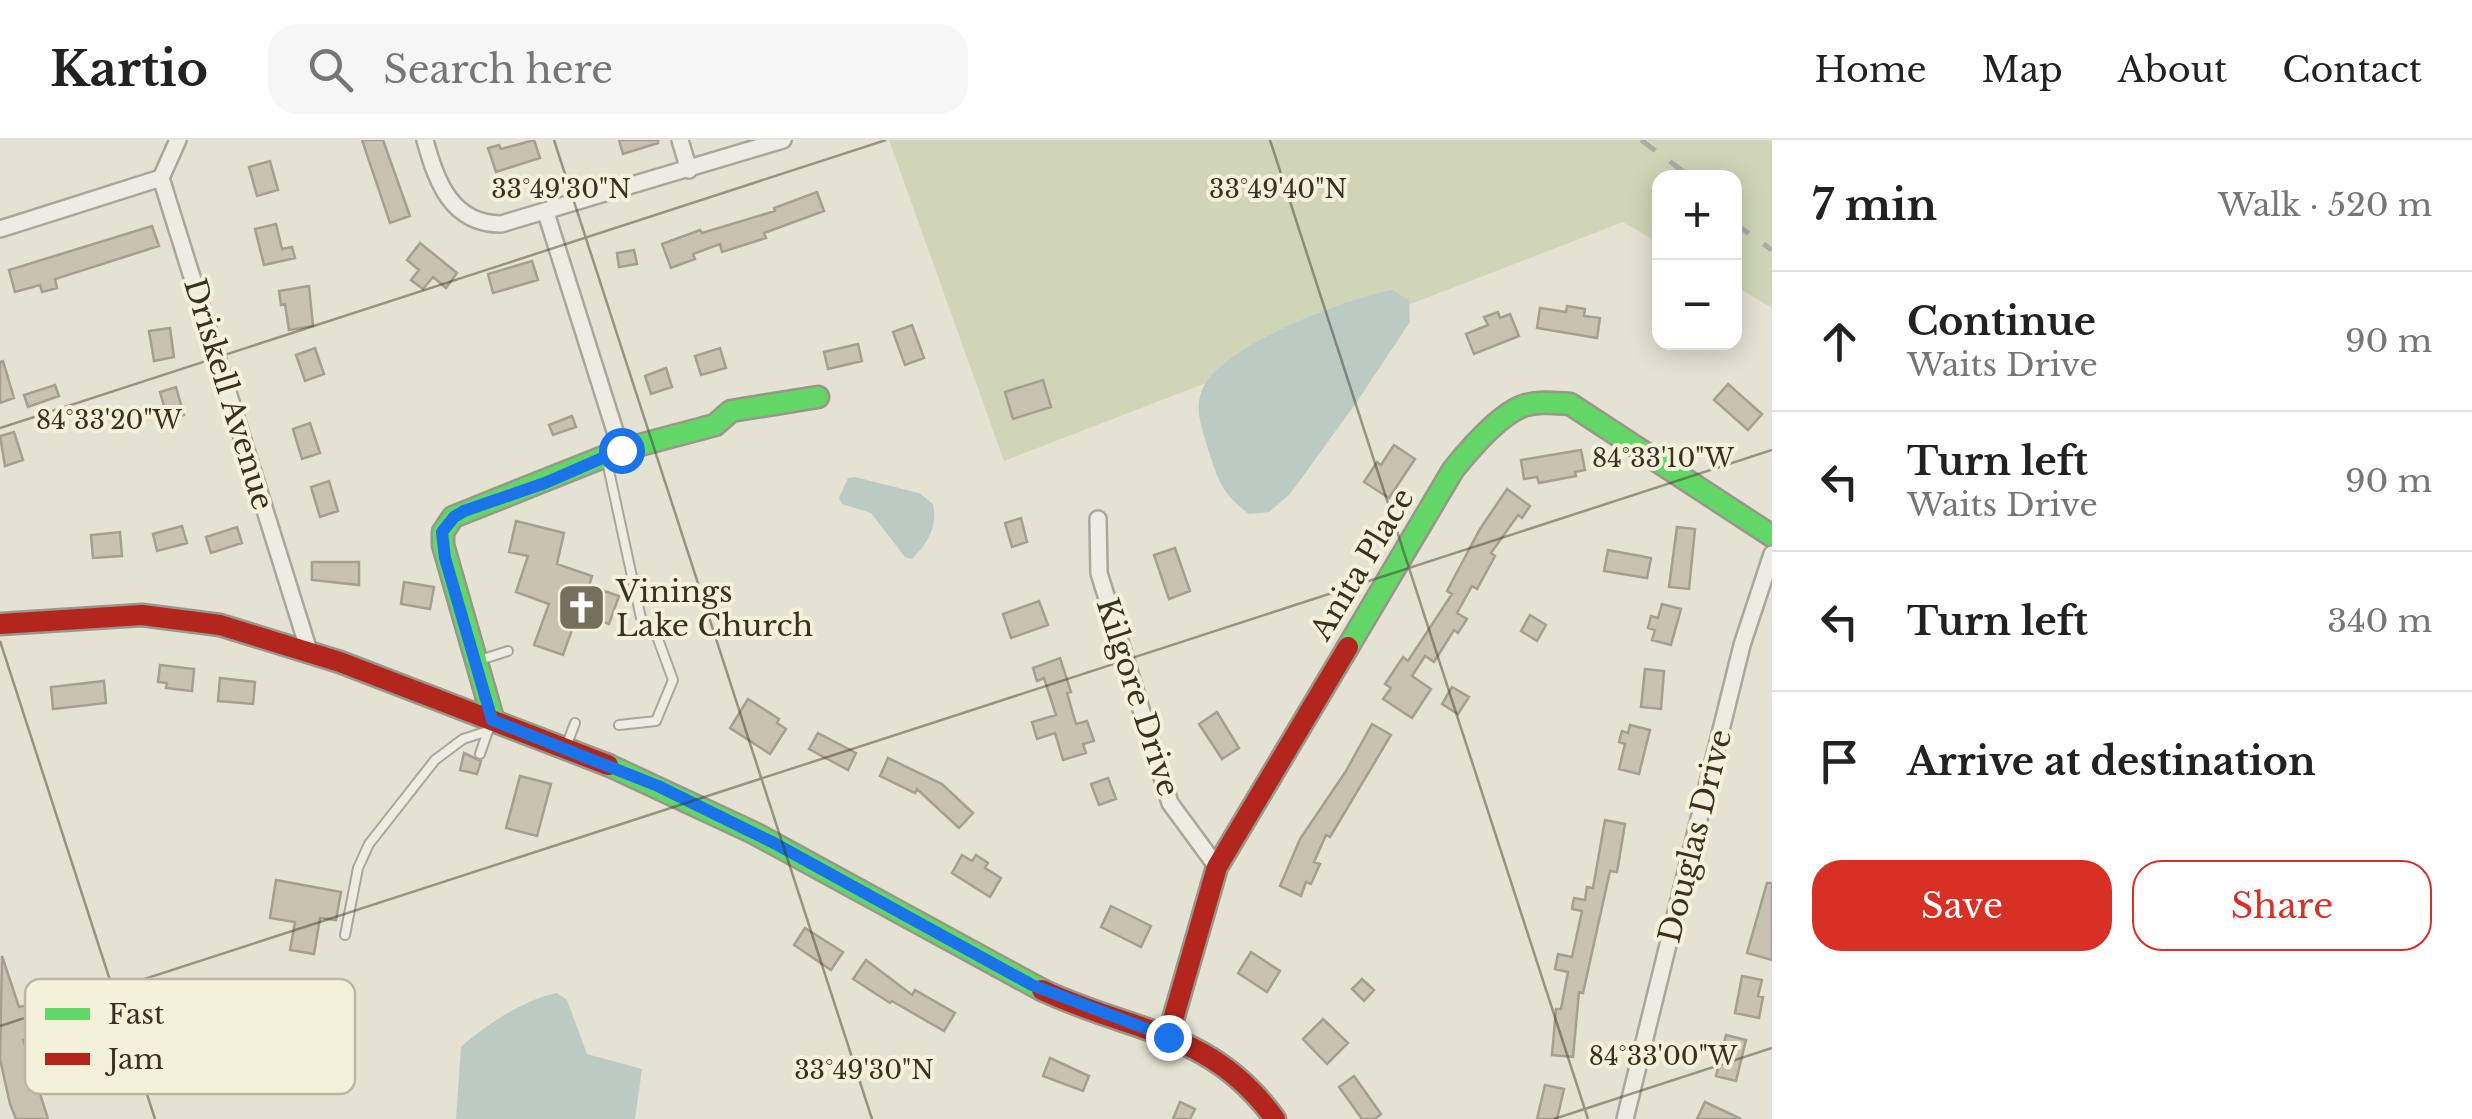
<!DOCTYPE html>
<meta charset="utf-8">
<style>
:root{--surface:#fff;--page:#f6f6f6;--text:#222;--muted:#767676;--line:#e0e0e0;--accent:#d93025}
body{margin:0;font-family:"Libre Baskerville",serif;background:var(--page);color:var(--text)}
.controls{position:absolute;right:30px;top:30px;display:grid;overflow:hidden;border-radius:20px;box-shadow:0 5px 25px #0003}
.controls button{width:90px;height:90px;display:grid;place-items:center;padding:0;border:0;border-bottom:2px solid var(--line);background:var(--surface);color:var(--text);font:50px sans-serif}
.stop{position:absolute;width:30px;height:30px;margin:-22px;border:8px solid #1a73e8;border-radius:50%;background:#fff}
.stop.end{background:#1a73e8;border-color:#fff;box-shadow:0 2px 10px #0008}
.list{margin:0;padding:0;list-style:none}
h2{display:flex;justify-content:space-between;align-items:center;height:130px;margin:0;padding:0 40px;font-size:42px}
h2 small{font-size:32px;font-weight:400;color:var(--muted)}
.list li{display:grid;grid-template-columns:65px 1fr auto;gap:30px;align-items:center;box-sizing:border-box;height:140px;padding:0 40px;border-top:2px solid var(--line)}
.list b{display:block;font-size:38px;white-space:nowrap}
.list p{margin:0;font-size:32px;white-space:nowrap;color:var(--muted)}
.list em{font-size:32px;font-style:normal;color:var(--muted)}
.actions{display:flex;gap:20px;padding:30px 40px}
.actions a{flex:1;padding:22px 0;border:2px solid var(--accent);border-radius:30px;text-align:center;font-size:35px;color:var(--accent)}
.actions .main{background:var(--accent);color:#fff}
.icon{flex:none;width:55px;height:55px;fill:none;stroke:currentColor;stroke-width:2;stroke-linecap:round;stroke-linejoin:round}
.map{position:relative;flex:none;width:1772px;height:979px;overflow:hidden}
header{display:flex;align-items:center;gap:60px;box-sizing:border-box;height:140px;padding:0 50px;background:var(--surface);border-bottom:2px solid var(--line)}
header strong{font-size:48px}
nav{display:flex;gap:55px;margin-inline-start:auto;font-size:35px}
.search{width:700px;height:90px;background:var(--page);display:flex;align-items:center;gap:25px;box-sizing:border-box;padding:0 35px;border-radius:30px;color:var(--muted);font-size:38px}
main{display:flex}
aside{flex:1;background:var(--surface)}
.map>svg:first-child{display:block}
.green{fill:#cfd5b6}
.water{fill:#bbcbc4}
.building{fill:#c8c2b3;stroke:#a59e91;stroke-width:2.5}
.lines{fill:none;stroke-linecap:round;stroke-linejoin:round}
.lane-casing{stroke:#aaa79a;stroke-width:12}
.street-casing{stroke:#aaa79a;stroke-width:20}
.fast-casing{stroke:#9a978a;stroke-width:25}
.jam-casing{stroke:#9a978a;stroke-width:25}
.lane{stroke:#edece2;stroke-width:8}
.street{stroke:#edece2;stroke-width:15}
.fast{stroke:#63d668;stroke-width:20}
.jam{stroke:#b3261e;stroke-width:20}
.rail{stroke:#adaba2;stroke-width:5;stroke-dasharray:18 18;stroke-linecap:butt}
.route{stroke:#1a73e8;stroke-width:12}
.ticks{fill:none;stroke:#393122;stroke-width:2.5;stroke-opacity:0.45}
.labels{text-anchor:middle;dominant-baseline:central;stroke-width:8;stroke-linejoin:round;paint-order:stroke}
.street-label{font-size:30px;fill:#393122;stroke:#f4f1da}
.poi-label{font-size:30px;fill:#393122;stroke:#f4f1da;text-anchor:start}
.key{fill:#f4f1da;stroke:#bcb7a3;stroke-width:2.5}
.key-label{font-size:28px;fill:#393122}
.ticks-label{font-size:25px;text-anchor:middle;fill:#393122;stroke:#f4f1da;stroke-width:8;stroke-linejoin:round;paint-order:stroke}
</style>
<header>
<strong>Kartio</strong>
<div class="search"><svg class="icon" aria-label="search" viewBox="0 0 24 24"><circle cx="10" cy="10" r="6"/><path d="M15 15l6 6"/></svg>Search here</div>
<nav><a>Home</a><a>Map</a><a>About</a><a>Contact</a></nav>
</header>
<main>
<div class="map">
<svg width="1772" height="979" viewBox="0 0 1772 979">
<rect width="100%" height="100%" fill="#e4e2d2"/>
<path class="green" d="M889,0H1772V168L1735,146L1734,38H1660L1659,103L1623,82L1004,321Z"/>
<path class="water" d="M1392,150L1409,160L1410,182L1356,263L1290,354L1269,372L1249,374C1223,354 1219,343 1209,312C1203,291 1192,267 1204,246C1227,204 1345,159 1392,150Z
M855,337L919,353L933,364C938,386 928,403 912,419L905,417L871,373L842,364L839,358L848,338Z
M557,853L567,860L587,914L642,929L635,979H456L461,907C485,885 525,859 557,853Z"/>
<path class="building" d="M362,0H383L410,76L390,83Z
M534,0L540,18L496,32L488,8L499,5L501,9Z
M619,0H658V3L623,14Z
M270,21L278,50L257,56L249,27Z
M817,52L824,71L764,93L766,98L722,112L720,104L693,114L695,119L671,128L662,104L700,90L702,93L775,71L774,68Z
M276,84L282,109L292,107L295,118L264,125L255,89Z
M152,86L159,106L55,139L57,148L42,152L40,145L15,152L9,130Z
M420,103L457,133L446,148L433,137L423,149L411,140L419,130L407,120Z
M634,110L637,124L619,127L617,113Z
M532,121L538,140L493,153L488,134Z
M309,146L313,186L289,190L285,164L281,165L279,151Z
M1567,166L1585,169L1584,176L1600,178L1597,198L1537,188L1540,168L1566,172Z
M1498,172L1500,178L1510,174L1519,196L1474,214L1466,194L1488,185L1484,177Z
M912,185L924,218L905,225L893,192Z
M170,188L174,217L154,221L149,191Z
M858,204L862,221L828,229L824,212Z
M315,208L324,234L305,241L296,215Z
M720,208L726,228L701,235L695,216Z
M3,221L14,258L0,263V222Z
M666,228L672,247L651,254L645,236Z
M1043,240L1051,267L1013,279L1005,252Z
M1728,244L1762,274L1748,290L1714,260Z
M55,245L59,256L28,267L24,255Z
M176,247L184,275L168,280L160,252Z
M572,276L576,287L553,295L549,285Z
M310,283L320,313L302,319L293,289Z
M14,292L23,320L5,326L0,296Z
M1394,305L1415,319L1389,358L1364,342L1377,322L1381,325Z
M1581,310L1585,330L1575,332L1576,336L1539,343L1537,337L1524,339L1521,320Z
M329,341L338,371L320,377L311,347Z
M1507,349L1530,366L1522,378L1518,375L1491,413L1495,416L1477,449L1472,446L1457,473L1467,479L1458,493L1454,490L1434,522L1425,516L1412,536L1431,549L1412,578L1383,559L1391,548L1385,544L1403,517L1408,521L1452,454L1447,451L1480,389Z
M1021,378L1027,402L1012,407L1005,383Z
M516,381L564,393L557,424L592,436L589,446L619,456L609,484L578,473L563,515L534,505L549,464L516,452L528,416L509,412Z
M182,386L187,403L157,411L153,394Z
M237,387L242,403L211,413L206,397Z
M1677,387L1695,389L1689,449L1669,447Z
M120,392L122,416L93,418L91,395Z
M1175,408L1190,451L1169,459L1154,415Z
M1608,410L1651,418L1647,438L1604,431Z
M312,422H359V445L312,440Z
M404,442L434,447L430,469L401,464Z
M1039,461L1048,485L1011,498L1003,474Z
M1662,464L1681,469L1671,505L1652,500L1655,490L1648,488L1651,476L1658,478Z
M1530,475L1546,485L1537,501L1521,491Z
M1060,518L1071,552L1067,553L1076,584L1087,581L1094,601L1083,604L1086,613L1063,620L1055,593L1037,599L1032,582L1056,575L1044,538L1037,541L1033,528Z
M160,525L194,529L192,551L166,548L167,543L158,542Z
M1645,529L1664,531L1661,569L1641,567Z
M220,538L255,542L253,564L218,561Z
M104,541L106,563L53,569L51,547Z
M1452,547L1469,557L1458,574L1442,564Z
M748,559L779,579L777,583L786,589L770,614L730,588Z
M1217,572L1239,608L1222,619L1199,584Z
M1372,584L1391,595L1330,697L1326,695L1314,722L1320,724L1311,744L1306,742L1301,756L1280,746L1300,699L1346,631Z
M1630,585L1650,590L1639,634L1619,629L1625,604L1619,602L1622,591L1628,593Z
M818,593L856,613L848,630L809,609Z
M464,613L481,621L477,634L460,630Z
M888,618L942,644L973,673L959,688L917,649L915,653L880,636Z
M520,636L551,644L537,696L506,688Z
M1108,638L1116,659L1099,665L1091,644Z
M1605,680L1625,684L1617,732L1610,731L1583,853L1579,852L1573,917L1552,915L1556,869H1561L1568,832L1555,829L1558,814L1572,817L1582,771L1572,769L1574,758L1585,760L1587,747L1593,748Z
M962,715L972,721L976,715L988,723L985,728L1001,738L990,757L952,733Z
M276,740L341,752L336,780L320,778L314,814L290,810L295,782L270,778Z
M1767,743H1772V820L1747,813Z
M1111,766L1151,786L1141,807L1101,787Z
M805,788L843,812L831,830L794,805Z
M1251,812L1280,831L1267,852L1238,833Z
M2,816L19,867L28,865L32,877L26,879L31,898L23,900L48,979H16L10,964L0,919Z
M866,820L912,855L915,850L955,873L944,891L892,861L890,863L853,839Z
M1742,836L1762,840L1758,856L1763,857L1759,878L1735,873Z
M1362,839L1374,850L1364,861L1352,849Z
M1323,879L1348,903L1327,924L1303,899Z
M1726,895L1746,900L1736,941L1716,936Z
M1050,918L1089,936L1083,951L1043,936Z
M1354,936L1381,974L1375,979H1362L1339,947Z
M1545,945L1564,949L1557,979H1537Z
M1180,962L1195,969L1190,979H1173Z
M1705,962L1741,979H1697Z"/>
<g class="lines">
<defs>
<path id="lane" d="M606,317L641,478
M477,521L508,511
M619,585L656,581L673,540L655,491
M567,604L575,583
M480,614L489,588
M345,795L358,728L369,704L435,620L463,599L488,591"/>
<path id="street" d="M178,0L161,38L309,511
M425,0C436,42 452,84 501,84L783,0
M680,0L689,30
M546,73L621,310
M0,89L161,38
M1098,379L1099,433L1170,663L1217,727
M1625,979L1742,505L1772,414"/>
<path id="fast" d="M1348,507L1453,330C1469,310 1499,275 1523,266C1538,261 1554,263 1570,264L1772,396
M493,579L443,405V392L453,377L621,310L715,285L731,271L818,257
M608,625L754,693L1042,850"/>
<path id="jam" d="M0,484L142,475L220,485L340,522L608,625
M1042,850C1133,893 1211,890 1275,979
M1168,897L1217,727L1348,507"/>
</defs>
<use href="#lane" class="lane-casing"/>
<use href="#street" class="street-casing"/>
<use href="#fast" class="fast-casing"/>
<use href="#jam" class="jam-casing"/>
<use href="#lane" class="lane"/>
<use href="#street" class="street"/>
<use href="#fast" class="fast"/>
<use href="#jam" class="jam"/>
<path class="rail" d="M1641,0L1692,38
M1734,83L1772,110"/>
</g>
<g class="lines">
<path class="route" d="M621,310L545,343L464,371L454,377L442,392L445,418L492,580L658,646L774,703L1032,845L1168,897"/>
</g>
<path class="ticks" d="M554,0L872,979M1270,0L1588,979M0,288L886,0M0,501L155,979M0,886L1772,310M1554,979L1772,908"/>
<defs>
<symbol id="church-square" viewBox="-11 -11 22 22"><rect x="-9" y="-9" width="18" height="18" rx="4" fill="#756f60" stroke="#f4f1da"/><path d="M-1.2-6h2.4v3.5h3.3v2.4h-3.3V6h-2.4V-.1h-3.3v-2.4h3.3Z" fill="#fff"/></symbol>
</defs>
<g fill-rule="evenodd">
<use href="#church-square" x="554" y="440" width="55" height="55"/>
</g>
<g class="labels">
<g class="street-label">
<text transform="translate(229 254) rotate(73)">Driskell Avenue</text>
<text transform="translate(1362 424) rotate(-59)">Anita Place</text>
<text transform="translate(1138 557) rotate(72)">Kilgore Drive</text>
<text transform="translate(1695 696) rotate(-76)">Douglas Drive</text>
</g>
<g class="poi-label">
<text x="616" y="451">Vinings<tspan x="616" dy="34">Lake Church</tspan></text>
</g>
</g>
<rect x="25" y="839" width="330" height="115" rx="15" class="key"/>
<rect x="45" y="868" width="45" height="12" fill="#63d668"/>
<rect x="45" y="913" width="45" height="12" fill="#b3261e"/>
<g class="key-label">
<text x="108" y="884">Fast</text>
<text x="108" y="929">Jam</text>
</g>
<g class="ticks-label">
<text x="561" y="58">33°49'30"N</text>
<text x="1278" y="58">33°49'40"N</text>
<text x="109" y="289">84°33'20"W</text>
<text x="1663" y="327">84°33'10"W</text>
<text x="1663" y="925">84°33'00"W</text>
<text x="864" y="939">33°49'30"N</text>
</g>
</svg>
<div class="controls">
<button>+</button>
<button>−</button>
</div>
<div class="stop" style="left:621px;top:310px"></div>
<div class="stop end" style="left:1168px;top:897px"></div>
</div>
<aside>
<h2>7 min<small>Walk · 520 m</small></h2>
<ul class="list">
<li><svg class="icon" aria-label="ahead" viewBox="0 0 24 24"><path d="M12 20V5M6 11l6-6 6 6"/></svg><div><b>Continue</b><p>Waits Drive</p></div><em>90 m</em></li>
<li><svg class="icon" aria-label="left" viewBox="0 0 24 24"><path d="M17 20v-9H6M10 6l-5 5 5 5"/></svg><div><b>Turn left</b><p>Waits Drive</p></div><em>90 m</em></li>
<li><svg class="icon" aria-label="left" viewBox="0 0 24 24"><path d="M17 20v-9H6M10 6l-5 5 5 5"/></svg><div><b>Turn left</b></div><em>340 m</em></li>
<li><svg class="icon" aria-label="arrive" viewBox="0 0 24 24"><path d="M6 21V4h12l-3 4 3 4H6"/></svg><div><b>Arrive at destination</b></div></li>
</ul>
<div class="actions"><a class="main">Save</a><a>Share</a></div>
</aside>
</main>
